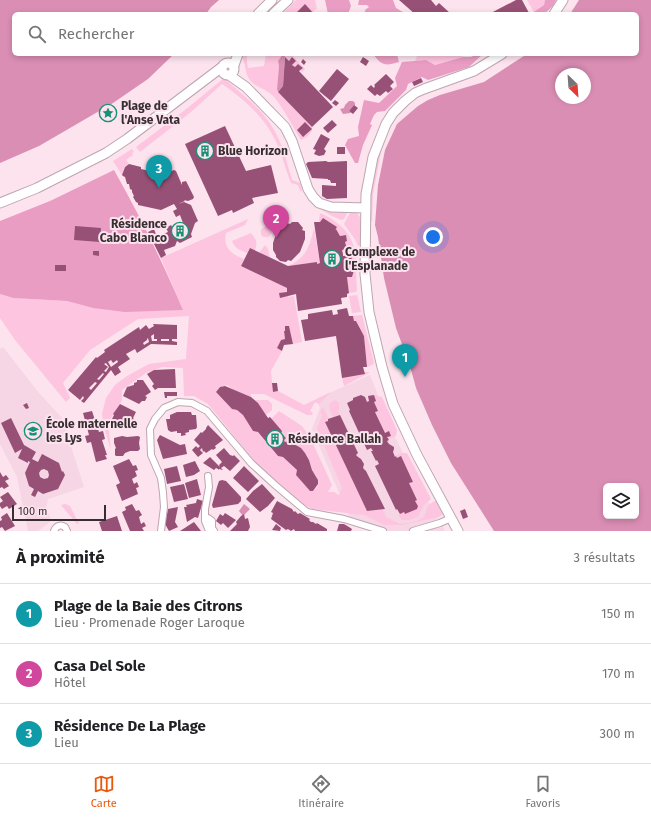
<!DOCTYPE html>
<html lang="fr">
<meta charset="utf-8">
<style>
:root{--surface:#fff;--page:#f2f2f2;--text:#202124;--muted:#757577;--line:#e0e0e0;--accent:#ea580c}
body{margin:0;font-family:"Fira Sans",sans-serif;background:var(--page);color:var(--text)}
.controls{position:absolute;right:12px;bottom:12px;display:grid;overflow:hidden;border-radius:6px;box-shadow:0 2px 6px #0003}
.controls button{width:36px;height:36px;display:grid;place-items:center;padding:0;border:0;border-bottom:1px solid var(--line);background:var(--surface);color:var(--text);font:20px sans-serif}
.compass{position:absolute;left:555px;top:68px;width:36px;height:36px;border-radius:50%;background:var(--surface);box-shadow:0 2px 6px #0003;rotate:155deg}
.scale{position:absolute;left:12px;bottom:10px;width:94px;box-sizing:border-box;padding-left:4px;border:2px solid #372e32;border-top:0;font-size:11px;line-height:14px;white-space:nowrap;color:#372e32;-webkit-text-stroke:3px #fce3ee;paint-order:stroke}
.you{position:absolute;left:433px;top:237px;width:14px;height:14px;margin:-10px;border:3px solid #fff;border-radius:50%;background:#1a73e8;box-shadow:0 0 0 6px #1a73e833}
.badge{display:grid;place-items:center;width:26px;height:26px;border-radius:50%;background:var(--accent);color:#fff;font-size:13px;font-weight:700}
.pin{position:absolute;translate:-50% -33px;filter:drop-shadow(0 1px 2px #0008)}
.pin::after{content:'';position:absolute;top:21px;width:14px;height:12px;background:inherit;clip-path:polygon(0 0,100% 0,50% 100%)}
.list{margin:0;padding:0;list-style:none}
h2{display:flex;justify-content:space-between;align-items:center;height:52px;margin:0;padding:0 16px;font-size:17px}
h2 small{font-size:13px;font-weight:400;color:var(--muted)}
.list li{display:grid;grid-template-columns:26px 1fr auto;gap:12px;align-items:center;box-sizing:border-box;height:60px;padding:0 16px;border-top:1px solid var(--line)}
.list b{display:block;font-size:15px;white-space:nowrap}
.list p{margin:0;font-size:13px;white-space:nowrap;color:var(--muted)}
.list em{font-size:13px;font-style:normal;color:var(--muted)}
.icon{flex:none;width:22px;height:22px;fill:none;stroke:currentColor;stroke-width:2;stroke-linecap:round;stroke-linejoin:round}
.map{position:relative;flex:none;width:651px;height:531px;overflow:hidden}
.search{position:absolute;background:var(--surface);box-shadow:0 2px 6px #0003;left:12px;right:12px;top:12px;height:44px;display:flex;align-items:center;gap:10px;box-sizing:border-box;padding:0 14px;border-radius:6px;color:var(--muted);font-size:15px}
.sheet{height:232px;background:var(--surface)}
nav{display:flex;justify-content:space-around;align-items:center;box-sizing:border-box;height:56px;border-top:1px solid var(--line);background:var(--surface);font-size:11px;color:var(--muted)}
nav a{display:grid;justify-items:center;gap:2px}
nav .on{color:var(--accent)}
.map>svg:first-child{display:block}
.built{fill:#f6d5e4}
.green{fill:#fdc5df}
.forest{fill:#ea9dc3}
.water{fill:#da8eb4;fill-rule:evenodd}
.building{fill:#985176;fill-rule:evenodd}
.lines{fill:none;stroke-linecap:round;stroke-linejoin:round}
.minor-casing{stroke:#bda6b1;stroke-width:8}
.primary-casing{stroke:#bda6b1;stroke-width:11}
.minor{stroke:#fff;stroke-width:6}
.primary{stroke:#fff;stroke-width:9}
.labels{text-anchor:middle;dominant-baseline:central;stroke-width:4;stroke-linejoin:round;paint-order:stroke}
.poi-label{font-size:12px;font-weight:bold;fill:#372e32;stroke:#fce3ee;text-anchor:start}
</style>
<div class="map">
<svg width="651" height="531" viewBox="0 0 651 531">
<rect width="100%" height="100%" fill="#fce3ee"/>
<path class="built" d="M3,347L39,393L62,418L84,487L48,499L46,508L50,518V522L38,531H28L17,477L0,444V349Z
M370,375L393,433L420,487L445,531H383L351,521L312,429L320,408L316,399Z"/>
<path class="green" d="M296,0H315L317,9L314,10V14L305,5L295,14H286L284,12Z
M527,0H545L544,5L534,12Z
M243,54H247V62L248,68L264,66L266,54H291L305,69L302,72L300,70L302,68L298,64L295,67L292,65L296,61L292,57L289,61L283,54L278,61L279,66L277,89L278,92L312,127V131L307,137L301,140C293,127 285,111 275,98C263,84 248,90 245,66C244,61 242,59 243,54Z
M418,54H460L463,57L435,65L426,60L415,61Z
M224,78C241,94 263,109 274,130C283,145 287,163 292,180L300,183L302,190L301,192L298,185L291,183C285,168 280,147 272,134C260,113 241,97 222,84L191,112L140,152L136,147L185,110Z
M382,147L373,194L372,221L368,227L369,199L374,163Z
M132,149L134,152L132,153L133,155L126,160L129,164L124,167L122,175L113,161Z
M319,208H325L326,212L338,213L339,210L348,211L344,219L341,220L330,215Z
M351,211L356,212L362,220L360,245L358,246C355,237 349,232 344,224Z
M320,213C335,219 349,230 354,247L351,252L343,253L342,250L347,249L345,242L347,241L346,235L340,236L336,230H335L336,227L323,218L320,222L319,221Z
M248,219L245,225L226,233C223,248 231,254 244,259L241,266L287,288L288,297L294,296L302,342L293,344L289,326H285V331L284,332L285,339L281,340L277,348L282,351L271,371L273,392L278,391L304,405L331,392L319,404L315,402L310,411L313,413L312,415H307L264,394H251V397L234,390L227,385L220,387L216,392L232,409L237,410L243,415L253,431L258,432L278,456L283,457L297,470L296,475L310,491H313C315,489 318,487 318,484C319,478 314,474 312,469C311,466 310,463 309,460C306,451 295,441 285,442L284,440L286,438L271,419L279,411L302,426L311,439L332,485L328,492H334L339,495L342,488L317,428L322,416L320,412L323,407L329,419L325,422L367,511L383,510L386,517L400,524C406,523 417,522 422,518C430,512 421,507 437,500L443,512L442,515L439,517L401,525H384L364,515L312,509L299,502L254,461L208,404L194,396H184L183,368L162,367L146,373L122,390V400L108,423L111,450L104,427L102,414L106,398L115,385L127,376L149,364L186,359L189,316L138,319L90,350L63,383L70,398L66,402L15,340L0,318V294L13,298L67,301L93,308L183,310L161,258Z
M275,222L277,224L269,237H263L261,234V229Z
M314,228L320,263L317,264V262L288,266C306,258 310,246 314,228Z
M251,233C256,239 258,243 255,250L250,248L247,253C240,250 235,249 232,241Z
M265,245L268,249L270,258L259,253Z
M352,254L355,257L357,290L356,292L349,293L347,277H351L354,270L351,255Z
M357,295L361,312L352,313L349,296Z
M362,315L374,363L372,365L367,367L364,336L356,321H354L353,316Z
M364,372H369V373L344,386L342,378Z
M374,395L382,397L397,430L396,436L388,439L368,396Z
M255,400H268L272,404V410L266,415Z
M335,400L339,403V411H338L340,415L333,418L329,406L330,403Z
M401,453H407L431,499L424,505L418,517L409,520H402L398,515L404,512L406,514L417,509L418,506L415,501L417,500L396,456Z
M65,504L70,506L77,520L78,519L79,524L76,523L61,505Z"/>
<path class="forest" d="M325,0H349L351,6L348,14H328Z
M359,0H393L396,8L406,14H365V10L369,7L367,5H358Z
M545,0H556L553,6L544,14H531L544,5Z
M373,54H397L399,62C385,66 382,66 373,54Z
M477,54H483L469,67L428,80L422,77L408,84L406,90L385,111L377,112L374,115L370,124L372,125L363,145L358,163H355L345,145L348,139L359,136L358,127L364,100L379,103L397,86L395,78L402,62L426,60L435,65L463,57H471Z
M114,170C140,216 162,261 183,310L125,312L93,308L67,301L13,298L0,294V221L50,201Z"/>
<path class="water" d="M0,0H219L211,7L206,14H14V54H174L148,79L113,103L39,146L0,163Z
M579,0H651V531H494L451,463L432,425L416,388L410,366L396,328L384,278L378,237L375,225L378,185L385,150L397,124L418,106L428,100L440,95L484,82L527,54H637V14H570ZM561,74H585V98H561ZM606,486H636V516H606Z
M283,54L285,56L283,86L278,92L277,89L279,66L278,61Z
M349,101H353L355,103V106L354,105L349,111L351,113L343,114L340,109L344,108L345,105Z
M244,504L250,509L243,516L239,511Z"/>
<path class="building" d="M399,0H431L436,6L439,3L451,14H422L420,12L419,14H415Z
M516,0H522L529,13L526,14H489Z
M305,4L314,14H295Z
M285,57L289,61L292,57L296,61L292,65L295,67L298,64L303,68L299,71L333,107L312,127L278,92L283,86Z
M363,57L369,61L366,66L360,62Z
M303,59L306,62L304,65L301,62Z
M337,69L349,79L331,101L319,91Z
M386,74L394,82L390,86L393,89L388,93L386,91L380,96L377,94L375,96L367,89L371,85L374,88L375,86L374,85Z
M421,78L423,82L414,86L412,82Z
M335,100L339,103L336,106L332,103Z
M354,105L358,108L353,114L349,111Z
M332,120L337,125L328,133L323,128Z
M305,122L312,129L303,137L297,130Z
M225,126L246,171L271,165L278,193L252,198L254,203L233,213L232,210L218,216L185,144Z
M321,134L330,139L324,149L326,151L324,155L319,156L314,154L316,150L313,149Z
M337,147H345V154H337Z
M326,161L328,162L347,161V198L327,199L322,196V185L336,186V183H331L330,180H328V179L312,178L306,164L308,162Z
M129,164L141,167V169L154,172L155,174L160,172L161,174L169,171V172L174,170L176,171L182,185V182L186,181L194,197L193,199L188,201L184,200L185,201L178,204L184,202L191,205L198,221L195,223L191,234L192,237L180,243L177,241L175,246L164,250L166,255L161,258L148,232L154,229L157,237L168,232L166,228L171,225L174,230L181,226L180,224L183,223L180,215L176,217L173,211L177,209L174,204L161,210L138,205V203L136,202L133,197L134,196L132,192V190L130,189L129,184H127L125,177L123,176L122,175L125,167Z
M323,218L337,227L335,230L336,229L340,236L346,235L347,241L345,242L347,249L342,250L343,254V256L351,255L354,270L352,277H347L349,293L347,294V297L341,298L342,304L298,311L296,294L280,298L279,293L287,292V288L241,266L250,248L288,266L317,262V264L320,263L314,222H320Z
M292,222H298L303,228L302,230L305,231V239L300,252L291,261L288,260L286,262L280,261L276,257V255L273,250V243L275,237L282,226L287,223L290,224Z
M75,226L101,228L100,242L74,240Z
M93,251H99V256L93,255Z
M55,265H66V271H55Z
M347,308L349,316H353L354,321H356L364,336L367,367H363L365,374L342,378L336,336L305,341L301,320L308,319V314L332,310L333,315L338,314L337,310Z
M153,324L177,325V339H172V341L177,342V345L151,344L137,353L135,349L126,354L130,359L118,367L121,372L115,376L111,370L84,403L81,401L84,398L83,396L80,400L68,390L96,357L97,358L105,352L104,350L139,327L140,330L146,325L149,329L154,326ZM154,334V339H157V341H152L151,336ZM148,338L149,342L144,345L143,343L147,340V339ZM161,339H169V341H161ZM111,360L113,363L117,360L118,362L111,367L108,362ZM106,363L109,367L106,372L104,371L108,367L104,364ZM103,373L104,374L99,380L97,379ZM95,382L97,383L91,390L89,388Z
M285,326H289L293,344L284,345L282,351L277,348L281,340L285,339L284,331H285Z
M175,369L176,388H158L155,390L152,386L154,384L147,374L154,370Z
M137,380H143L151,392L145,396L147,397L145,401H142L139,404L123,396L127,387L134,385V383L137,382Z
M272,383H277L278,391L273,392Z
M225,386L251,397L258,403L268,418L270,417L282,431L281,433L286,438L284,440L285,442L289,441L301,448L305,453L309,460L312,470L318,480V484L313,491H310L296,475L297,470L283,457L278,456L258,432L253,431L243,415L237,410L232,409L216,392L220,387Z
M164,392H177V396H167V398H165Z
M361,395L365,397L367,402L369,401L368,396L374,395L376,401L374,402L378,411L375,412L385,433L389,431L391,436L387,437L389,440L387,441L389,444L394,447V449L393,452L395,457L396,456L397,458L401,456L413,482L409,483L417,500L415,501L418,506L417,509L405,514L404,512L400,514L397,509L396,510L375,466L379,464L377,460L376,461L371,451H373L371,448L367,450L349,411L350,410L347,403L353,400V398Z
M27,403L29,408L26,409L23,405Z
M120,404L136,412L133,418L134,419L132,423L128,428L113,427V421H111L114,415L113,414Z
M92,411L99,432L103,431L105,439L102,440L107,455H105L107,459L96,462L91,442L87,443L85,436L89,435L83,413Z
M177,412H191L192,415H196L197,427L196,429L189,430V432L185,433L186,435L181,436V433H177V431L171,432L168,430L166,419H170V415Z
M340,415L358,453L356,455L358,457L361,459L364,464L363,468L366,471L385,509L367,511L325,422L328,421V419Z
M11,418L24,445L36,452L32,459L38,462L42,454L59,463L62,472L63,471L65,475L58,489L43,494L38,491L35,497L31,495L34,489L29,486L25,473L30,462L28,461V463L18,458L22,449L15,453L1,423ZM44,469L48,471L49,475L48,478L44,479L40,477L39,473L41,470Z
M208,425L223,440L215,446L216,448L213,450L212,449L206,453L204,451L203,452L202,448L200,450L203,453L198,457L192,450L196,446L198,448L200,446L194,440L201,432L202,433L206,429V428Z
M160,435L180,445L185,444L187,454L163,459L157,440Z
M122,436L127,437L138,436L140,437L139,443L140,449L138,451H130L125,453L123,456H116L115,455V449L116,448L114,443V438Z
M224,448L230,455L233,456L234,455L240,461L230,471L224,466L221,468L223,470L219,469L218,470V469L216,468L214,470L203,463L210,457L220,467L219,465L222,462L216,455Z
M129,459L133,466L136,465L138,470L135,471L137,476L132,479L134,484L137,482L139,487L136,488L138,494L122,501L116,485L120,483L113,466Z
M195,461L200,471L194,475L186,477L183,465Z
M177,466L181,481L167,484L164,469Z
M244,466L259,481L248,492L233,478Z
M0,472L3,477L6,475L9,479L5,481L9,486L4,489L2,487L0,488Z
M197,479L201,495L189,498L185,483Z
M222,480L226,481L241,497V501L238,504L213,508L212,505L217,487L219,481Z
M184,484L188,499L174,502L170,487Z
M262,484L275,498L268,506L260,512L246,499L253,491Z
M8,492L17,504L9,509L7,506L2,509L0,506V503L3,501L0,497Z
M197,499L203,501L198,518L195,517L187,522L184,507H187L186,505L196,503Z
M277,501L292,509L294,512L295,511L298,514L300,513L310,519L309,520L311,522H313L316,524L317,523L327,529V531H295L294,529L291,531L288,529L286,530L271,519L273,513L271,512Z
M132,504L136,511L139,510L142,515L139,517L141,524L144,522L146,526L142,528L144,531H130L122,512L126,510L125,507Z
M178,507L175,522L178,527L169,531L165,524L168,509Z
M465,509L468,517L463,519L460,511Z
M7,513L15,526L5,531L2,527L0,528V521L2,520L1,517Z
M225,513L236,520L228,528L223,523L221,525L216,521L220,514L223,516Z
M244,514L245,519L248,518L250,527L248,531H230L237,524L236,522L241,516Z
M117,516L122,531H102L99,522Z
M194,522L201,531H180Z
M276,524L281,528L280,531L272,530Z
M339,524H344L349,527L352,529L351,531H337Z"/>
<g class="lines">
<defs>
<path id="minor" d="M205,521V509L209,487L208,476
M54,531C56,526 60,524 65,527L67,531
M161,531L164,507L163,493L161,478L151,455L150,429L155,419L164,408L178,402L192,403L207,411L251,463L275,485L307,512L344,519L383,531
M209,531L205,521L208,518L212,521V528L214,531
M413,531L440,523L451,518"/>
<path id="primary" d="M258,14L272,0
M273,14L288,0
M554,14L563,0
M222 69a6 6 0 1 1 12 0a6 6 0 1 1-12 0Z
M234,65L238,54
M229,75L246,87L285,127L292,141L308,189L313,197L319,203L331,207L366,208
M0,203L37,188L106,153L127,139L222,67
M458,531L417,455L393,404L382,367L369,312L365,274L366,194L373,157L386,124L393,113L405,101L415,93L424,89L474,71L502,54"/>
</defs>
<use href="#minor" class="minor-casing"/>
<use href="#primary" class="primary-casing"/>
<use href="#minor" class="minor"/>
<use href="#primary" class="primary"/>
</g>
<defs>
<symbol id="sight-ring" viewBox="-11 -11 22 22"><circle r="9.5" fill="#fce3ee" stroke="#169176" stroke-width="1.5"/><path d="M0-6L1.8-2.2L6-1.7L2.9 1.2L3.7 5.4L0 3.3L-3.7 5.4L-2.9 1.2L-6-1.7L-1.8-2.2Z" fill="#169176"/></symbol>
<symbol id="building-ring" viewBox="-11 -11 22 22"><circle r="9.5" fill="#fce3ee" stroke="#169176" stroke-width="1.5"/><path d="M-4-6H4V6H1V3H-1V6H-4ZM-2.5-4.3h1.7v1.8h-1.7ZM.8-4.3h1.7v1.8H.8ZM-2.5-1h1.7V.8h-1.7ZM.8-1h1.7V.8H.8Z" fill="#169176"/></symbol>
<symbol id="school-ring" viewBox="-11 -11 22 22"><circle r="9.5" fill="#fce3ee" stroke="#169176" stroke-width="1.5"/><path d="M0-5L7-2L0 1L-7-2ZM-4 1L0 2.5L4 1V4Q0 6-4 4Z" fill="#169176"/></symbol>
</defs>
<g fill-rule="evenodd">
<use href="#sight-ring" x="98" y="103" width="20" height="20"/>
<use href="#building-ring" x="195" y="141" width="20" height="20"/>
<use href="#building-ring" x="170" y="221" width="20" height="20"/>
<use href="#building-ring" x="322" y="249" width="20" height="20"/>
<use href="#school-ring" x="23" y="421" width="20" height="20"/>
<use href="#building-ring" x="265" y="429" width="20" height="20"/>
</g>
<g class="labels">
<g class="poi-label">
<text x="121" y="106">Plage de<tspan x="121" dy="14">l'Anse Vata</tspan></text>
<text x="218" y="151">Blue Horizon</text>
<text x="167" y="224" text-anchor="end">Résidence<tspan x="167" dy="14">Cabo Blanco</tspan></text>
<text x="345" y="252">Complexe de<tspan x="345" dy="14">l'Esplanade</tspan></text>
<text x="46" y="424">École maternelle<tspan x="46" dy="14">les Lys</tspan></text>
<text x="288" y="439">Résidence Ballah</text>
</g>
</g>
</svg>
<div class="controls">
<button><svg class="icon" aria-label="layers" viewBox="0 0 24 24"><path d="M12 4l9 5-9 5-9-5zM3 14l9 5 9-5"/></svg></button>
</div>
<svg class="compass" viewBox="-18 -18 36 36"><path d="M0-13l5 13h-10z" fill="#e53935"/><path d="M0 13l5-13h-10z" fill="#757577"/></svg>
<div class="scale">100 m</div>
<div class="you"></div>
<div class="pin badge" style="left:405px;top:377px;background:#0f9aa8">1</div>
<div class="pin badge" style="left:276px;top:238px;background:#d1479c">2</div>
<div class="pin badge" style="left:159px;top:188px;background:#0f9aa8">3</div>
<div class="search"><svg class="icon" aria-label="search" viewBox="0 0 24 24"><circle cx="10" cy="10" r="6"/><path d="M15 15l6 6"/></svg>Rechercher</div>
</div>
<section class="sheet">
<h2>À proximité<small>3 résultats</small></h2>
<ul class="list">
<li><span class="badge" style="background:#0f9aa8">1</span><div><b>Plage de la Baie des Citrons</b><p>Lieu · Promenade Roger Laroque</p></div><em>150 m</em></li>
<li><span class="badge" style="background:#d1479c">2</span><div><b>Casa Del Sole</b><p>Hôtel</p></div><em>170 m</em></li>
<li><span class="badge" style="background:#0f9aa8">3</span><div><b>Résidence De La Plage</b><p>Lieu</p></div><em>300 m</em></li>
</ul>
</section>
<nav>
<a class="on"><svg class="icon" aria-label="map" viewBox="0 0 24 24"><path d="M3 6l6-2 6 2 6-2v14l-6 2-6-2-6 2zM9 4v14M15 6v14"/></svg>Carte</a>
<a><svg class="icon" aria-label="directions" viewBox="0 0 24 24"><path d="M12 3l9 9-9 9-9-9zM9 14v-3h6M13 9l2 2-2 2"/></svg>Itinéraire</a>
<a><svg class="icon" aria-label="saved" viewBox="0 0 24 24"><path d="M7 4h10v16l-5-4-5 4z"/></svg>Favoris</a>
</nav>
